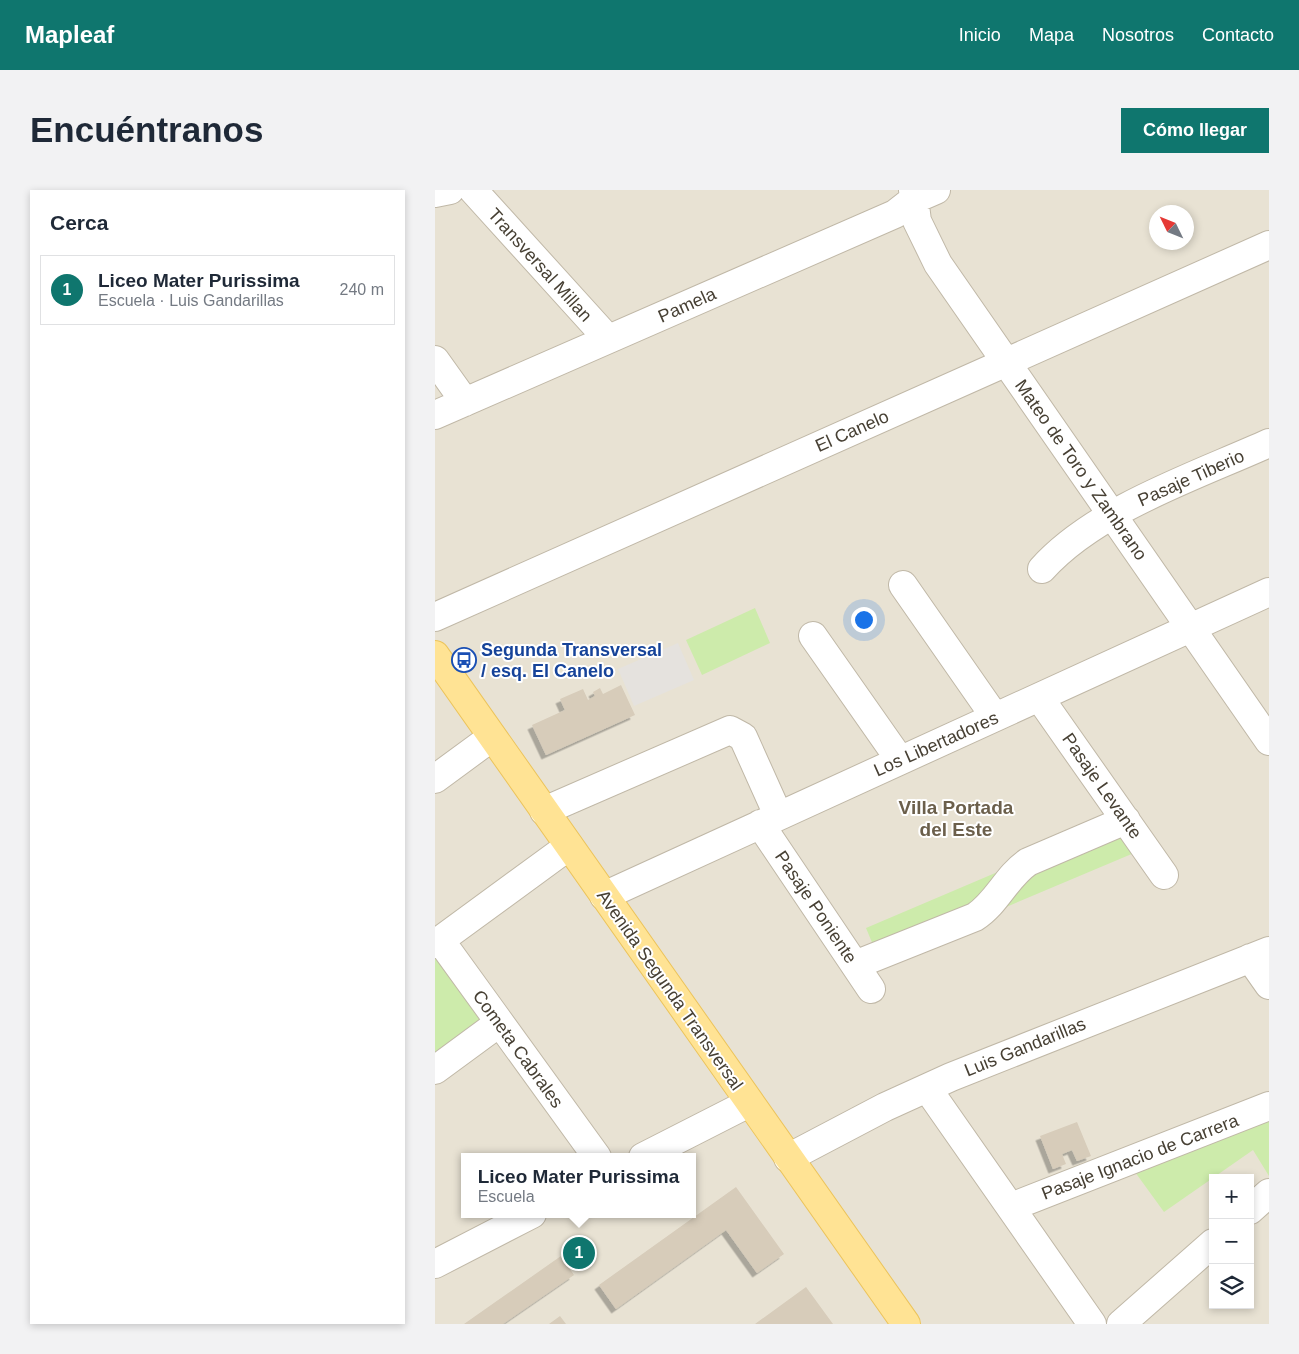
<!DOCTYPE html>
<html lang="es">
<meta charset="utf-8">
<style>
:root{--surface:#fff;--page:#f2f2f3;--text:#1f2937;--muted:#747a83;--line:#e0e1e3;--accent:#0f766e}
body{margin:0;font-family:Arial,sans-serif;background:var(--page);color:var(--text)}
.controls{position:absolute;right:15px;bottom:15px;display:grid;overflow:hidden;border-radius:0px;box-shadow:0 2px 8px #0003}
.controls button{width:45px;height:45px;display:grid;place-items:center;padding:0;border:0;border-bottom:1px solid var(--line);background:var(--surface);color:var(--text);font:25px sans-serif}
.compass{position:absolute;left:714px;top:15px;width:45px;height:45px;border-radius:50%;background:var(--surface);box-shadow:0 2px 8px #0003;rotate:313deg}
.you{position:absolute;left:428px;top:429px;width:18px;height:18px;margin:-12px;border:4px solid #fff;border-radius:50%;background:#1a73e8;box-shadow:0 0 0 8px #1a73e833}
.badge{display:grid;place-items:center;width:32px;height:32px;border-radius:50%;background:var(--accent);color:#fff;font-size:16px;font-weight:700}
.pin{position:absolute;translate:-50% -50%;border:2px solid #fff;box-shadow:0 1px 5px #0006}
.popup{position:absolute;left:26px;top:963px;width:235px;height:65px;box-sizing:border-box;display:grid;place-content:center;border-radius:0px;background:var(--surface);filter:drop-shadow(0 1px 4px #0005);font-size:16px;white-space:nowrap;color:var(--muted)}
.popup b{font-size:19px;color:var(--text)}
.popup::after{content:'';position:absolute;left:50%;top:100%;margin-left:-10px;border:10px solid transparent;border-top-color:var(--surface)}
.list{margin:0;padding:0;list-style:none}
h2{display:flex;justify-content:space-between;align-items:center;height:65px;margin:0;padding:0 20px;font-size:21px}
h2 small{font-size:16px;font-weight:400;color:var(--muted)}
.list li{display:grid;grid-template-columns:32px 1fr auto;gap:15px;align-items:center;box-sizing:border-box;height:70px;margin:0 10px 10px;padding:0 10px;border:1px solid var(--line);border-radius:0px}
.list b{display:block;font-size:19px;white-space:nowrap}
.list p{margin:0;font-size:16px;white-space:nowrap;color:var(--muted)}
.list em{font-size:16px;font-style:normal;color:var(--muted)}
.icon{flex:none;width:28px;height:28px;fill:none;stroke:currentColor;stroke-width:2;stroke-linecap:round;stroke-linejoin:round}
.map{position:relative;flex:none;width:834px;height:1134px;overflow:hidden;border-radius:0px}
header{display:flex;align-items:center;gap:30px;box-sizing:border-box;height:70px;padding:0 25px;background:var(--accent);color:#fff}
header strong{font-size:24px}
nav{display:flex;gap:28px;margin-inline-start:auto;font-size:18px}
.intro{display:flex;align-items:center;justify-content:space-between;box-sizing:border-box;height:120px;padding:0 30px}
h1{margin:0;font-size:35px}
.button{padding:12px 22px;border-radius:0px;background:var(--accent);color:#fff;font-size:18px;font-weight:700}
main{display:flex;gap:30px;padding:0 30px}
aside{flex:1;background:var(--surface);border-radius:0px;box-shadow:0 2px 8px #0003}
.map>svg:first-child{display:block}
.residential{fill:#e8e2d3;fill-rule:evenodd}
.green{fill:#cdebab}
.parking{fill:#e5e2de}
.building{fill:#d7ccba;filter:url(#shadow)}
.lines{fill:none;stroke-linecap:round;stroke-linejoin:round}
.minor-casing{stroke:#c0b8a7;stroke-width:30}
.major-casing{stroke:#ecc45b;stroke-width:30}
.minor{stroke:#fff;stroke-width:28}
.major{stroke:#ffe394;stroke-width:28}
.labels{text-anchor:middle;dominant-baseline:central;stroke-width:4;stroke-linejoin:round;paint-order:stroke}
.street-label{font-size:18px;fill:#474034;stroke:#fff}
.transit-label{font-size:18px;font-weight:bold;fill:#164399;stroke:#fff;text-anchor:start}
.neighbourhood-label{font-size:19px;font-weight:bold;fill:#6b5f4b;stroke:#fff}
</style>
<header>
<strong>Mapleaf</strong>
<nav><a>Inicio</a><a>Mapa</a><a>Nosotros</a><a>Contacto</a></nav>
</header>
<div class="intro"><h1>Encuéntranos</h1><a class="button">Cómo llegar</a></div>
<main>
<aside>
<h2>Cerca<small></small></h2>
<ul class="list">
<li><span class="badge">1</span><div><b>Liceo Mater Purissima</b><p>Escuela · Luis Gandarillas</p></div><em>240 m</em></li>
</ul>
</aside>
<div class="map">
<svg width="834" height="1134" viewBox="0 0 834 1134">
<defs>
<filter id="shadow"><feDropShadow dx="-4.5" dy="4.5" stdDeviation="0" flood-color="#0004"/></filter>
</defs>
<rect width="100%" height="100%" fill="#f4f0e5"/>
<path class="residential" d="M0,0H834V1134H0ZM722,22H752V52H722ZM30,967H258V1024H30ZM778,988H815V1115H778Z"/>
<path class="green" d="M320,418L335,453L267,485L251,450Z
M688,639L699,663L557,723L585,683Z
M572,678L545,717L441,762L431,738Z
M0,764L51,832L0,869Z
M834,929V986L818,960L729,1022L700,982Z"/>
<path class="parking" d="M243,453L259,490L199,516L183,479Z"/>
<path class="building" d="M186,495L200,525L111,565L97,535L130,520L125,509L148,499L153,510L160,506L158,502L165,498L168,504Z
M642,932L656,966L642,971L637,960L627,964L631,974L618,979L605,946Z
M301,997L349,1064L322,1083L291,1040L181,1119L164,1095Z
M126,1066L139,1085L68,1134H29Z
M371,1097L398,1134H320Z
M125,1126L131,1134H114Z"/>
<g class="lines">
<defs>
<path id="minor" d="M38,0L173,149
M478,0L482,31L503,74L834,551
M0,3L15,0
M0,170L30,212
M0,225L460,24L478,10L501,0
M607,379C661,319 761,286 834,253
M468,395L560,527
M0,427L834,55
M378,446L465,570
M604,507L729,685
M0,589L57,547
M109,621L295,540L308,547L343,625
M325,634L436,799
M169,706L834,402
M5,750L162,967
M0,754L134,656
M815,768L834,795
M420,775L540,727C562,713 571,687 593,672L691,630
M0,880L64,833
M492,898L657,1134
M208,967L314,913
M353,968L450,917L516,887L834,761
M576,1017L834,916
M815,1020L834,1003
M0,1074L97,1024
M686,1134L778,1053"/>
<path id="major" d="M0,465L471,1134"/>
</defs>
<use href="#minor" class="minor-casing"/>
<use href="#major" class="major-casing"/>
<use href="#minor" class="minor"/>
<use href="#major" class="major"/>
</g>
<defs>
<symbol id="bus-ring" viewBox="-11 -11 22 22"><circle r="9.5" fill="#fff" stroke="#1a4fb4" stroke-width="1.5"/><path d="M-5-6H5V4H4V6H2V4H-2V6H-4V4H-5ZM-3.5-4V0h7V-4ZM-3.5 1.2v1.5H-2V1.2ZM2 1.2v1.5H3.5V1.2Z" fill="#1a4fb4"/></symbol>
</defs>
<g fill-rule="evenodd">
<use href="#bus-ring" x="15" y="456" width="28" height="28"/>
</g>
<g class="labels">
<g class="street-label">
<text transform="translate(105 75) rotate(48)">Transversal Millan</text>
<text transform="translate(252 115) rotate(-24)">Pamela</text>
<text transform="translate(417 241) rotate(-24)">El Canelo</text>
<text transform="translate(646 280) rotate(55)">Mateo de Toro y Zambrano</text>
<text transform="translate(756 288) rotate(-24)">Pasaje Tiberio</text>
<text transform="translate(501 554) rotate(-24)">Los Libertadores</text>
<text transform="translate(667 596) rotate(55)">Pasaje Levante</text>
<text transform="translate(381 717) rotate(56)">Pasaje Poniente</text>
<text transform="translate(235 800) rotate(55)">Avenida Segunda Transversal</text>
<text transform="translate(590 857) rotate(-22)">Luis Gandarillas</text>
<text transform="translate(83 859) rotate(54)">Cometa Cabrales</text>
<text transform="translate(705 967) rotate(-21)">Pasaje Ignacio de Carrera</text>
</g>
<g class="transit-label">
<text x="46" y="460">Segunda Transversal<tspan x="46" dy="21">/ esq. El Canelo</tspan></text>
</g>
<g class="neighbourhood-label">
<text x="521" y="617">Villa Portada<tspan x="521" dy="22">del Este</tspan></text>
</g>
</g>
</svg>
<div class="controls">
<button>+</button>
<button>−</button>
<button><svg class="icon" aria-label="layers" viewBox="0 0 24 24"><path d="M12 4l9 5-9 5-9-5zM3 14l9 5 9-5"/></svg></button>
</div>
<svg class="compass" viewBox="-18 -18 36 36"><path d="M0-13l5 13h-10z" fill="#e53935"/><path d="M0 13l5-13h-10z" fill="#747a83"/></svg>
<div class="you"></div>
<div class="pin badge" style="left:144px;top:1063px">1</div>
<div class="popup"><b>Liceo Mater Purissima</b>Escuela</div>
</div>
</main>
